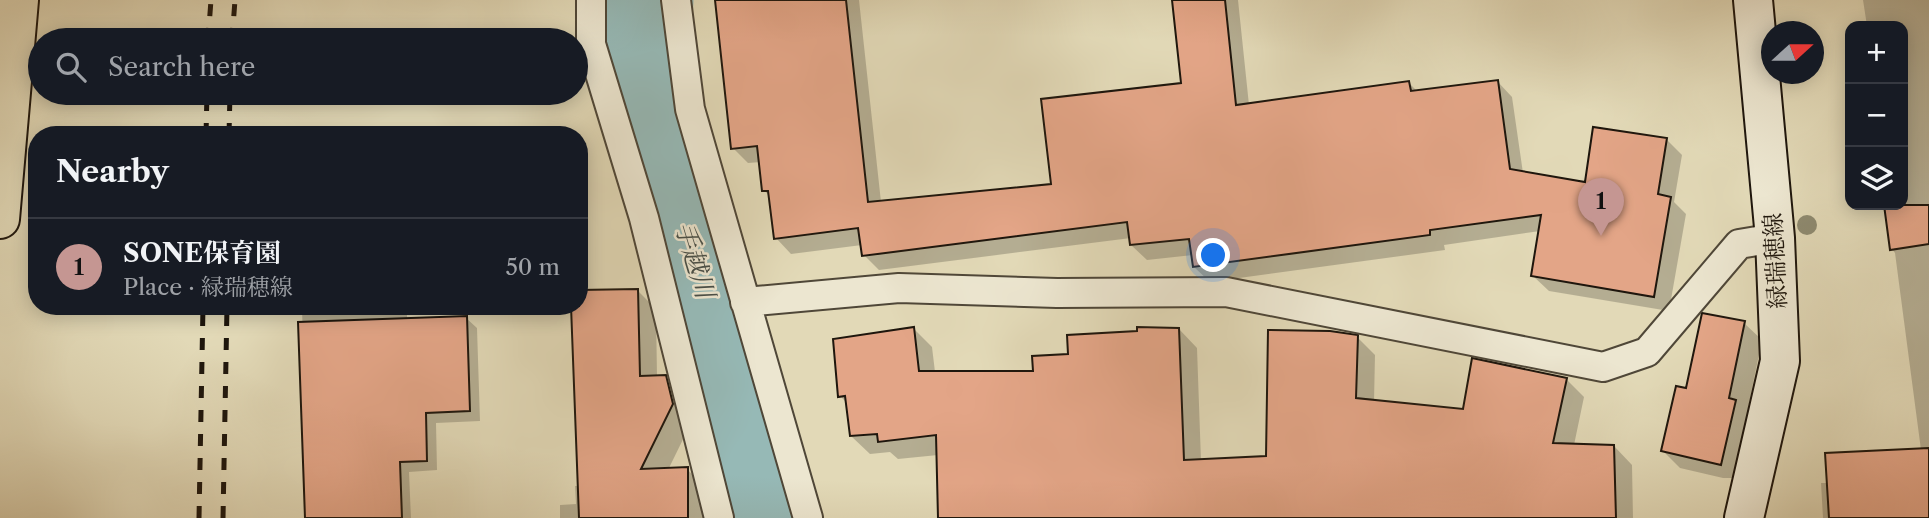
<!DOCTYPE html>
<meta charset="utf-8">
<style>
:root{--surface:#171b24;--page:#20242c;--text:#f1f3f6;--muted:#9ea1a6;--line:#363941;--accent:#c59692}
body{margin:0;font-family:"Libre Caslon Text","Noto Serif JP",serif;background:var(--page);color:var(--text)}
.controls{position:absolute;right:21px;top:21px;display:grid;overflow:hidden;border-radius:14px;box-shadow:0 4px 18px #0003}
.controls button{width:63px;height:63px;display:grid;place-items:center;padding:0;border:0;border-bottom:2px solid var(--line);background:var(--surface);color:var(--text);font:35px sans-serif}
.compass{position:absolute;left:1761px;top:21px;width:63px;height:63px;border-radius:50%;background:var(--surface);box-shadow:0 4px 18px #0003;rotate:69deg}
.you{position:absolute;left:1214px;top:256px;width:24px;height:24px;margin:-18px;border:5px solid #fff;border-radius:50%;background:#1a73e8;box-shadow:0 0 0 10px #1a73e833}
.badge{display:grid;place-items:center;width:46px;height:46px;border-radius:50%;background:var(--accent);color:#111;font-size:23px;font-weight:700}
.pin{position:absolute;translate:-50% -58px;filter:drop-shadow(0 2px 4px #0008)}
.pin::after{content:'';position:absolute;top:37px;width:24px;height:21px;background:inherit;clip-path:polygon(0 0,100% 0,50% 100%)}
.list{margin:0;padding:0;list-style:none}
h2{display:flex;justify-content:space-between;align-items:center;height:91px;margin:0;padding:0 28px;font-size:30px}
h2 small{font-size:23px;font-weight:400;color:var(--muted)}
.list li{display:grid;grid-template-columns:46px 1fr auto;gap:21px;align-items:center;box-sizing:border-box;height:98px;padding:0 28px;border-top:2px solid var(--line)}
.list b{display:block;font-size:26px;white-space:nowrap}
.list p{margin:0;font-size:23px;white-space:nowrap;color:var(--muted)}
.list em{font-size:23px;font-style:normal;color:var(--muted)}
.icon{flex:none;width:38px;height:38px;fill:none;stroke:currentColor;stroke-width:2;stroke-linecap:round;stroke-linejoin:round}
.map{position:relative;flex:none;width:1929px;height:518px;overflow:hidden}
.search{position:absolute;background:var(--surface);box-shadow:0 4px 18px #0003;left:28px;top:28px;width:560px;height:77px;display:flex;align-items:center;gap:18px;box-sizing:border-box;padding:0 24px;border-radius:38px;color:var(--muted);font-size:26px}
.panel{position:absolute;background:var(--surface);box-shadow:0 4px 18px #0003;left:28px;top:126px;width:560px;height:189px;border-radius:28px}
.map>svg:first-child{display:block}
.shadow{fill:#0003}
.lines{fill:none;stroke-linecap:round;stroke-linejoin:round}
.river{stroke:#96b9b6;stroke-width:93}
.building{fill:#e3a587;stroke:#1e160d;stroke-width:2}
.service-casing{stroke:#4f4738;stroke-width:32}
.secondary-casing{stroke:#1e160d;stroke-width:42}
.trunk-casing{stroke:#1e160d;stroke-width:42}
.service{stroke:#ece6d0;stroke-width:28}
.secondary{stroke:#ece6d0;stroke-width:38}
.trunk{stroke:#e2d9b7;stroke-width:38}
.rail{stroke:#1e160d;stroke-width:5;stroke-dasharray:12 12;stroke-linecap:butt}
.tree{fill:#8e8a70}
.labels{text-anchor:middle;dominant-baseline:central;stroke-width:5;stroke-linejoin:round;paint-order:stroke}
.street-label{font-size:24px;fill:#1e160d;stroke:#ece6d0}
.water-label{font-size:26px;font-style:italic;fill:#484f48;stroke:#ece6d0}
</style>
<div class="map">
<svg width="1929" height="518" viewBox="0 0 1929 518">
<rect width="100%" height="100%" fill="#e2d9b7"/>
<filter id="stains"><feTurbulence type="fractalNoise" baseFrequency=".00286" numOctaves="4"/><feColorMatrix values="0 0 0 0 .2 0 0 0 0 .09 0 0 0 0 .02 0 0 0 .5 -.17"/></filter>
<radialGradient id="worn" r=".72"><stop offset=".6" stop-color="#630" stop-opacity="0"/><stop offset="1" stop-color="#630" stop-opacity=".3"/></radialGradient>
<path class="shadow" d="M717,0H859L881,202L1053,185L1183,84L1174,0H1238L1249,105L1409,83L1418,92L1497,81L1512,97L1523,173L1586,184L1666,139L1682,155L1674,202L1686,214L1669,311L1549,291L1533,276L1540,231L1444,245L1445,250L1210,282L1194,267L1193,255L1147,260L1131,245V238L879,270L864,255L862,245L791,254L776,238L770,197L764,190L761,162L748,163L733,148Z
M1863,0H1929V518H1823L1821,483H1829L1921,450L1895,253L1892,249L1886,205H1903V26H1867Z
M638,291L656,309L657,377H665L684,396L691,423L668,470L687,469L705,488L709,518H560V505L576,504L575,486H580L579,306Z
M302,306H407V320L466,318L477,328L480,421L436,423L437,470L409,472L411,518H307Z
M1744,323L1762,340L1747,413L1753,419L1739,478H1723L1680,468L1663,451L1687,390Z
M914,329L932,347L935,372H1035L1069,356L1179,329L1197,348L1201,461L1267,458L1357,337L1375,355L1374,402L1465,411L1566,379L1584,397L1574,445L1614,446L1632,465L1633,518H940L938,455L898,459L890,452L870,454L851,436L848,404L840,396Z"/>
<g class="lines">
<path class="river" d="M647,0L644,55L661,144L711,315L763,518"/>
</g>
<path class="building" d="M715,0H846L868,202L1051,184L1041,99L1181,83L1172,0H1225L1236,105L1409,81L1411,91L1498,80L1510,169L1585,182L1593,127L1667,138L1658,194L1671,197L1654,297L1531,276L1541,215L1430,230V235L1193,267L1189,239L1130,245L1127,222L862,256L858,228L774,239L768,191H762L757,146L731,149Z
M1884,205H1929V244L1890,250Z
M638,289L640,376L666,375L673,404L641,469L688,467V518H579L571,306H579V290Z
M1702,313L1745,321L1729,398L1736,400L1721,465L1661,451L1676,386L1686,388Z
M467,316L470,411L426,413L427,461L400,462L402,518H305L298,322Z
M914,327L919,371H1033L1032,356L1068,354L1067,335L1137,331V327L1179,328L1184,460L1266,456L1268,330L1330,331L1358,335L1356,398L1463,409L1472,358L1567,378L1553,443L1614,445L1616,518H938L936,435L878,442L877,434L850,436L845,396L838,397L833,339Z
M1929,448V518H1829L1825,453Z"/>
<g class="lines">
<defs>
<path id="service" d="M591,0V44L644,218L719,518
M676,0L690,109L808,518
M745,302L899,288L1057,293L1226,292L1603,367L1647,352L1739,244L1775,238"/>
<path id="secondary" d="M1744,518L1780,361L1775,238L1753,0"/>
<path id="trunk" d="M0,219L19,0"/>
</defs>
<use href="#service" class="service-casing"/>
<use href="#secondary" class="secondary-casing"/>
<use href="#trunk" class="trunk-casing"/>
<use href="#service" class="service"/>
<use href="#secondary" class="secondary"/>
<use href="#trunk" class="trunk"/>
<path class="rail" d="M208,40L211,0
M232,40L235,0
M206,135L207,93
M229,135L230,93
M199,518L203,306
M223,518L227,306"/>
</g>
<circle class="tree" cx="1807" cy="225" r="10"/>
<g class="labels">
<g class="street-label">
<text transform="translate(1775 261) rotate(-93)">緑瑞穂線</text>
</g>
<g class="water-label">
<text transform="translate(695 260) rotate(73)">手越川</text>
</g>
</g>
<rect width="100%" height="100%" filter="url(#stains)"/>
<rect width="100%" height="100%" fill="url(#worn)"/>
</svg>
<div class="controls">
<button>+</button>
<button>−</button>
<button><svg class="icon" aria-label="layers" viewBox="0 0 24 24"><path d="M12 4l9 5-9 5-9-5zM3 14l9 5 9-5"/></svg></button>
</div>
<svg class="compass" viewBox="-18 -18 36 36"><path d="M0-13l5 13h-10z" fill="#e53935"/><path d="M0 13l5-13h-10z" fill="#9ea1a6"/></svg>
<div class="you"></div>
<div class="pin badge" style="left:1601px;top:236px">1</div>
<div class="search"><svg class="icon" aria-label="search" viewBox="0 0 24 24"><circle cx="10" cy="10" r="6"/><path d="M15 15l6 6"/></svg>Search here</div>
<section class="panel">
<h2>Nearby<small></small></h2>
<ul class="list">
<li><span class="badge">1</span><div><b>SONE保育園</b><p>Place · 緑瑞穂線</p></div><em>50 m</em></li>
</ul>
</section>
</div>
